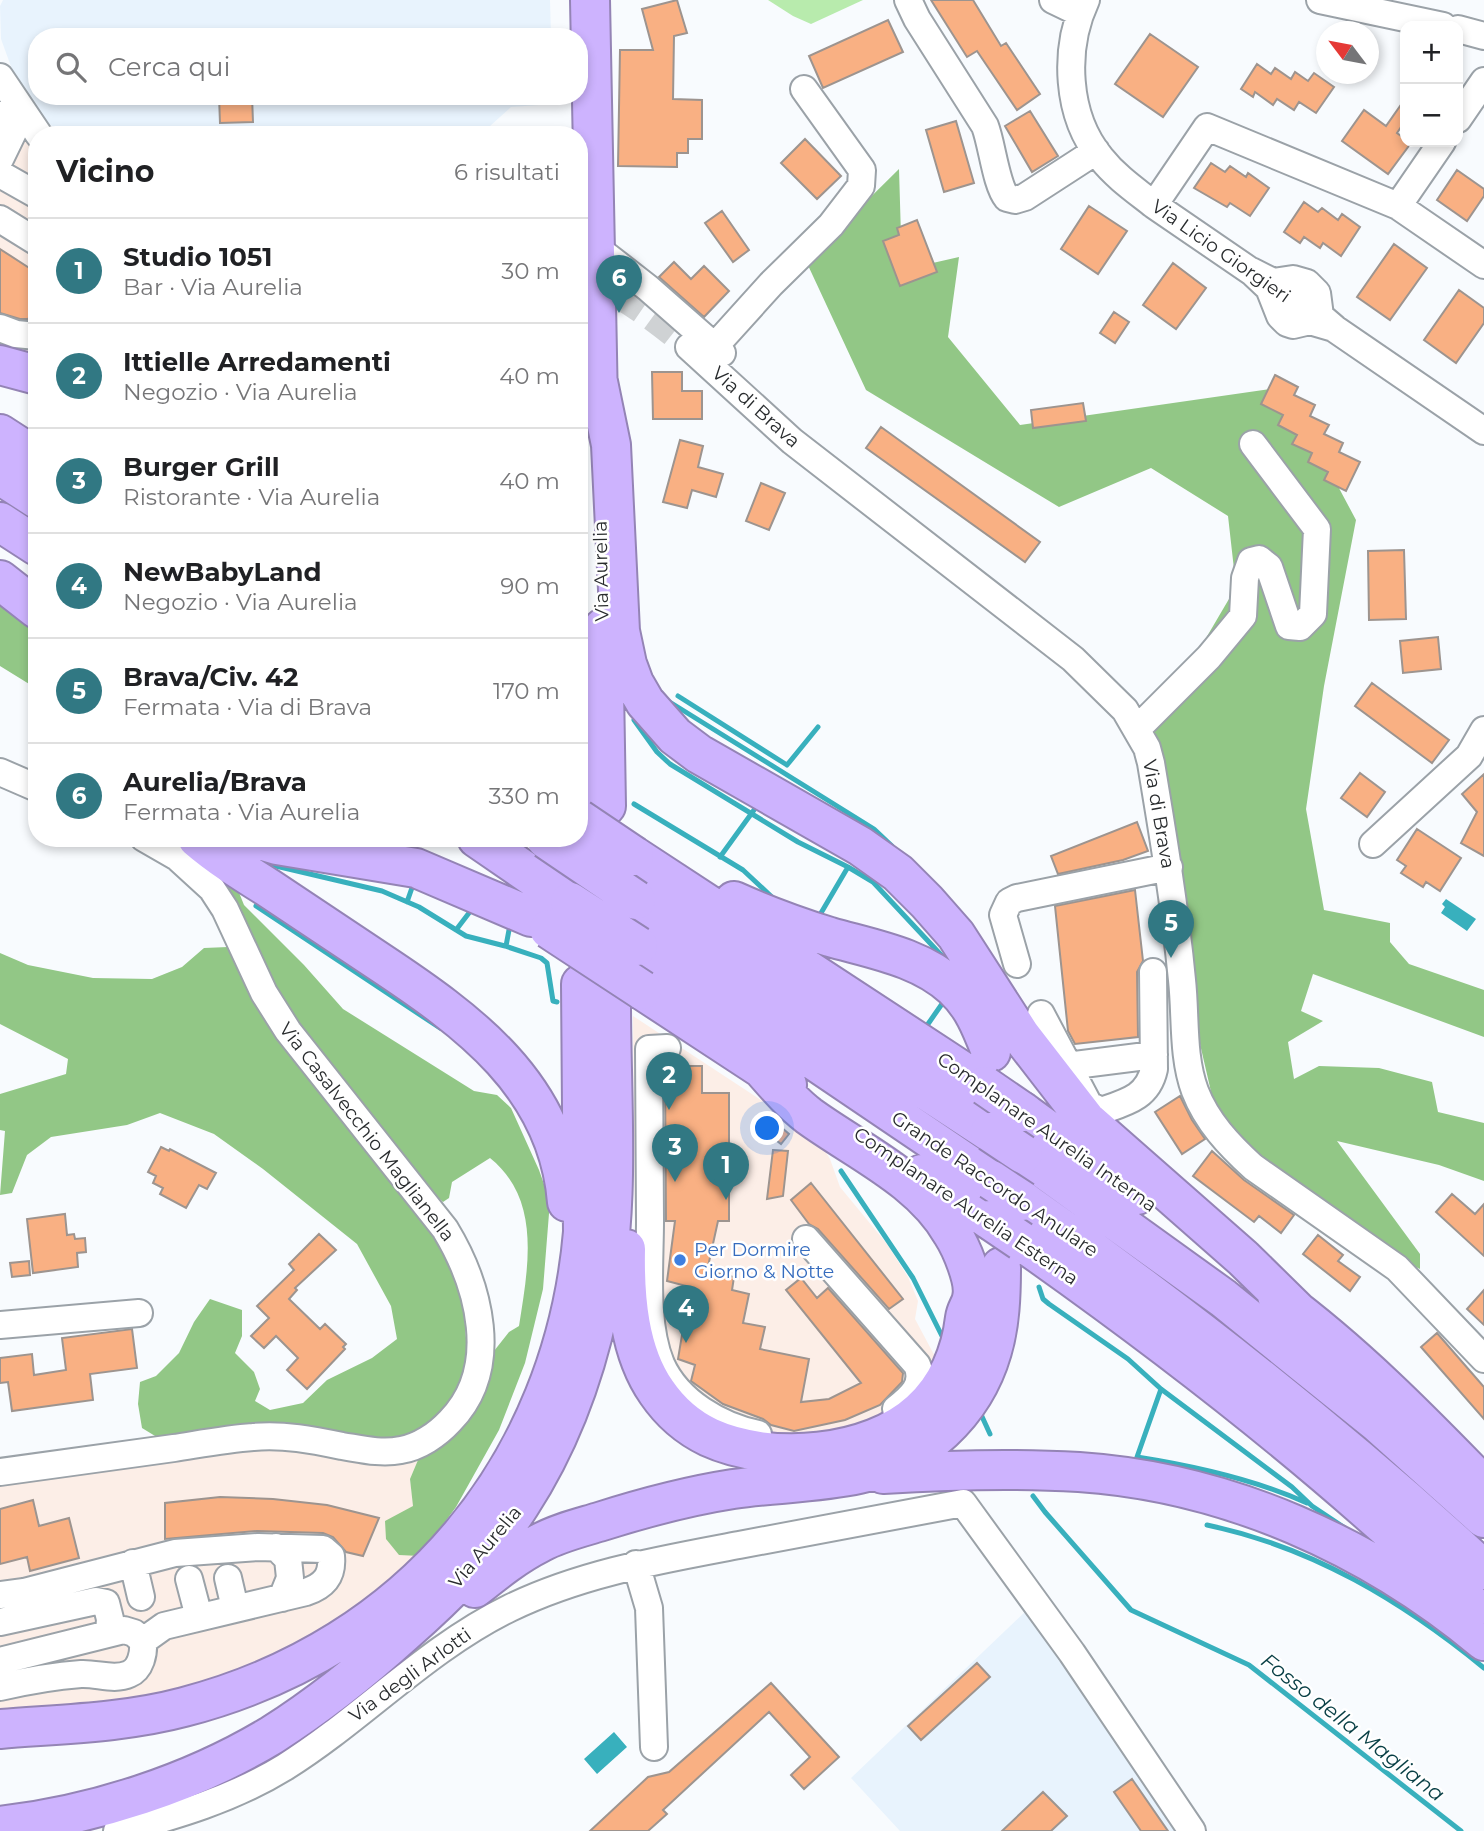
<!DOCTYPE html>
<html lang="it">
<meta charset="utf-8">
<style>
:root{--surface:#fff;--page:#f2f2f2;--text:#202124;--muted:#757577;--line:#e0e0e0;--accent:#317883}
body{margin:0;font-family:Montserrat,sans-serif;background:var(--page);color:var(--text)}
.controls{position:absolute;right:21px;top:21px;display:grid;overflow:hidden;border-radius:14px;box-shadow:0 4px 10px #0003}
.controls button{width:63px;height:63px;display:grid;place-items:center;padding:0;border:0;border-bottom:2px solid var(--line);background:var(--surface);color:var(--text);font:35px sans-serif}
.compass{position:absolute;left:1316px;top:21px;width:63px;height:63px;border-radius:50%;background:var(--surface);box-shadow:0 4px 10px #0003;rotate:302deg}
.you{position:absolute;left:768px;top:1129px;width:24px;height:24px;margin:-18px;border:5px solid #fff;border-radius:50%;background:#1a73e8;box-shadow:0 0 0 10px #1a73e833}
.badge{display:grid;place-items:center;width:46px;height:46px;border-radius:50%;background:var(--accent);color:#fff;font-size:23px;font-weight:700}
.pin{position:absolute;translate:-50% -58px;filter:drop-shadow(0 2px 4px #0008)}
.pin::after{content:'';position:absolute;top:37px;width:24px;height:21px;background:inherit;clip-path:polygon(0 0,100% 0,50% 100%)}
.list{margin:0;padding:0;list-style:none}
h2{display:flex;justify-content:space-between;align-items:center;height:91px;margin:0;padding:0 28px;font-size:30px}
h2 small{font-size:23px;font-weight:400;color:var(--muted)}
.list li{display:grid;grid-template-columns:46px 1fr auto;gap:21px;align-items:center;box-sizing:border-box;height:105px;padding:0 28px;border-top:2px solid var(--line)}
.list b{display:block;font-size:26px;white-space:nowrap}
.list p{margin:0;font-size:23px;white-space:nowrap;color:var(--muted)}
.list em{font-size:23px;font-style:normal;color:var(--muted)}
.icon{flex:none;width:38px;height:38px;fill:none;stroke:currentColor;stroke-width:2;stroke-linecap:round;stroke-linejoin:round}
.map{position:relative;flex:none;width:1484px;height:1831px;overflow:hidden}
.search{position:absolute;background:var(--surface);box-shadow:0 4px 10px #0003;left:28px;top:28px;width:560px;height:77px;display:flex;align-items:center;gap:18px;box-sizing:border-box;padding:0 24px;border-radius:28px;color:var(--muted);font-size:26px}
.panel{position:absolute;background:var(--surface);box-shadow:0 4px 10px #0003;left:28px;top:126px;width:560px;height:721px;border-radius:28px}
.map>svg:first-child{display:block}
.commercial{fill:#fceee7}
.built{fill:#e8f3fd}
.green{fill:#b8ebad}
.forest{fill:#92c786}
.water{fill:#38b0bd}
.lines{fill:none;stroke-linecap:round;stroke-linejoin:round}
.stream{stroke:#38b0bd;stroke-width:5}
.building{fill:#f9b083;stroke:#9d948f;stroke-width:2}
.minor-tunnel{stroke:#cfd2d4;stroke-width:26;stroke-dasharray:26 13;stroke-linecap:butt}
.minor-casing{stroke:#9ba2a8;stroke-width:30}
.highway-casing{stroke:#9484b5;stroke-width:42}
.minor{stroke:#fff;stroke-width:26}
.highway{stroke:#cdb3fe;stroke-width:38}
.highway-bridge-casing{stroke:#9484b5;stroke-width:42;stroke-linecap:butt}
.highway-bridge{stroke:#cdb3fe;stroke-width:38}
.shop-dot{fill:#3f7fe0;stroke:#fff;stroke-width:2.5}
.labels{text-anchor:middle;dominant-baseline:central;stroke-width:5;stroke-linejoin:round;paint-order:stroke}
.street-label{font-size:19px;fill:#292c2e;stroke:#fff}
.shop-label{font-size:19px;fill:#366cbe;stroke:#fff;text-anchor:start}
.water-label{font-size:21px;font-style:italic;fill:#073e44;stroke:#fff}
</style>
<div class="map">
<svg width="1484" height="1831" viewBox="0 0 1484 1831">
<rect width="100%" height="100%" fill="#f8fbfe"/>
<path class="commercial" d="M0,125L37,147V365L0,353Z
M633,1016L816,1136L830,1159L840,1187L887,1244L908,1277L918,1301L915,1319L939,1364L906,1408L839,1437L737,1432L663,1381L635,1233Z
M251,1444L418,1460L410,1479L420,1556L354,1619L193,1695L0,1719V1479Z"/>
<path class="built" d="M3,0H550L551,37H37V96H553V104L511,107L480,135H62L37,113L17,83L1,39L0,6Z
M1028,1609L1181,1831H900L851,1778Z"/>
<path class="green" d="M768,0H863L811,24L793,16Z"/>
<path class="forest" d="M899,169L902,270L959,257L948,337L1020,425L1285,387L1356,520L1324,686L1306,809L1324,910L1390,923V942L1409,964L1484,990V1037L1313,974L1301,1011L1323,1021L1288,1042L1294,1079L1319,1066L1379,1068L1432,1082L1438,1112L1484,1123V1181L1439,1165L1337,1141L1420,1254V1269L1370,1245L1255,1153L1215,1109L1200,1044L1152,730L1236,587L1228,516L1151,468L1059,507L866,390L806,261Z
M0,600L37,636V697L34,687L0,666Z
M158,838H179L234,880L244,905L304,965L343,1009L474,1091L497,1095L511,1108L539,1170L550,1201L543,1289L525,1363L499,1430L456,1507L420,1556L399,1555L386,1539L385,1521L413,1506L410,1479L418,1460L442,1443L475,1394L494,1351L509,1332L519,1326C528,1268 542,1200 490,1158L452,1182L449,1198L443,1202L427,1188L275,1002L243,926Z
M228,947L239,956L444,1252L463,1300L468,1363L464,1388L436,1427L394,1442L160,1439L142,1428L138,1404L140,1382L156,1376L179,1353L194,1322L210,1299L242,1310V1336L235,1353L254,1372L260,1389L255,1401L270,1410L303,1403L327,1380L372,1358L397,1339L391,1306L357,1244L263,1169L214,1134L160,1113L127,1125L51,1137L27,1155L12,1193L0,1195L5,1131L0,1130V1094L66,1074L68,1059L0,1024V953L28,965L93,978L152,979L182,967L204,948Z"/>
<path class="water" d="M1446,899L1476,919L1467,931L1441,913L1445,907L1442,904Z
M614,1732L627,1747L597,1774L584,1759Z"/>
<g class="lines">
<path class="stream" d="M678,696L787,765
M668,701L874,829L892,846
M634,720L657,752L670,764L798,842L848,867L873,882L943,957
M787,765L818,727
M634,804L743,870L773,898
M377,838H383
M720,857L754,810
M263,863L382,891L419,907L466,936L505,946L541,958L547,963L553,1001L557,1002
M407,902L414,882
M256,906L440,1028
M821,913L848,867
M456,930L472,909
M506,946L509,930
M928,1024L944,1001
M841,1171L913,1278L945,1342
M1039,1287L1043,1299L1049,1304L1128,1359L1161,1389L1292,1487L1312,1506L1345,1528
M1161,1389L1137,1457C1194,1466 1254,1479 1307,1503
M979,1410L990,1434
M1033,1496L1045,1512L1131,1610L1249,1665L1461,1831
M1207,1525C1312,1547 1402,1601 1484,1668"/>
</g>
<path class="building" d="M677,0L687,33L674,36L673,99L702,100V139H688V153H677V167L618,166L620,50H653L642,9Z
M931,0H973L1001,46L1006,43L1040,94L1017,110L977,51L967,57Z
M888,20L903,52L823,88L809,56Z
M1150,34L1198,67L1163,117L1115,84Z
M1257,64L1271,74L1275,68L1291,79L1295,72L1308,81L1314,73L1334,87L1316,113L1299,102L1294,110L1277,99L1273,105L1255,92L1253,97L1241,89Z
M219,96H252L253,122L220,123Z
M1405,99V121L1397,133L1405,139V142L1411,143L1388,174L1342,141L1364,110L1386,126Z
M1030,111L1058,156L1032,172L1005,126Z
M956,121L974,183L944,192L926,130Z
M805,139L841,176L817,199L781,163Z
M1211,163L1225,172L1230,166L1246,177L1248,173L1269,188L1250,216L1230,203L1227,207L1194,188Z
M1457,170L1484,189V196L1467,221L1437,200Z
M1304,202L1318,212L1322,208L1338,220L1342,214L1360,227L1341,256L1323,243L1320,248L1304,237L1300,243L1284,232Z
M1089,206L1127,231L1098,274L1061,249Z
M722,211L749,250L733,262L705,223Z
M917,220L937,272L900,286L883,241L899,235L897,228Z
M1394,244L1427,268L1390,320L1357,297Z
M0,249L37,273V316L32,313L28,319H20L0,313Z
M674,262L691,279L704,266L729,291L704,317L659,277Z
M1173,263L1206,288L1176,329L1143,305Z
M1459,290L1484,308V323L1456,363L1424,340Z
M1114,312L1129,322L1115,343L1100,333Z
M652,372H682V391H702V419H653Z
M1275,375L1298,387L1294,395L1315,405L1310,416L1329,425L1324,434L1343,443L1339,452L1360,462L1346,491L1324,480L1328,472L1308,462L1312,453L1292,444L1297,435L1278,425L1283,415L1261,404Z
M1083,403L1086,421L1033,428L1031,410Z
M881,427L1040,542L1025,562L866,448Z
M680,440L703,446L698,467L723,474L716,497L692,490L687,508L663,502Z
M761,483L785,493L769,530L746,521Z
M1404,550L1406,619L1369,620L1368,551Z
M1438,637L1441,669L1403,673L1400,641Z
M1372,683L1449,740L1432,763L1355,706Z
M1360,773L1385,792L1367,817L1341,798Z
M1484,774V856L1461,843L1477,812L1462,794Z
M1137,822L1148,851L1123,860L1058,874L1051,856Z
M1417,829L1461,858L1440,891L1426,882L1423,887L1401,873L1406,866L1397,860Z
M1135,890L1143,961L1137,972L1138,1037L1075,1044L1068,1031L1055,906Z
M665,1066H702V1093H729V1221H718L707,1271L734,1277L732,1290L749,1294L743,1323L765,1327L760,1349L809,1359L801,1402L829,1399L861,1383L786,1290L801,1278L817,1298L828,1288L903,1373L902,1382L880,1405L845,1420L794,1431L771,1425L763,1419L723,1404L691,1381L695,1365L678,1359L690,1287L667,1281L675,1221H666Z
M1180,1096L1192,1120L1205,1139L1182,1154L1155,1112Z
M775,1122L789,1134L781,1144L767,1133Z
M161,1147L169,1151L170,1149L216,1173L207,1189L199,1185L186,1208L160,1194L163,1188L153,1183L156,1176L148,1172Z
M773,1150L788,1151L783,1196L767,1199Z
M1212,1151L1244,1180L1294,1215L1281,1233L1259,1216L1254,1222L1193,1176Z
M811,1183L903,1299L889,1309L818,1229L809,1224L791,1200Z
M1452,1194L1475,1214L1484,1204V1256L1436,1212Z
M65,1214L67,1235L74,1234L75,1239L85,1238L86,1252L77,1253L78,1267L33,1273L27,1219Z
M319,1234L336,1250L295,1288L297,1290L289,1299L320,1329L325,1324L346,1344L343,1347L345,1349L307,1389L287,1370L298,1358L276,1336L264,1348L251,1336L269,1318L257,1306L294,1270L289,1264Z
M1318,1235L1343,1255L1338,1261L1360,1277L1350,1291L1303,1254Z
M29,1261L30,1275L12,1277L10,1263Z
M1484,1290V1325L1467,1309Z
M132,1329L137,1368L90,1374L93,1400L12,1411L8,1382L0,1383V1358L32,1354L34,1375L66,1370L62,1338Z
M1437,1333L1484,1387V1419L1421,1347Z
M220,1497L273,1499L327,1505L379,1518L363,1556L346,1552L333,1537L323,1533L257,1531L165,1539V1503Z
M33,1500L39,1526L69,1518L79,1558L30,1571L27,1557L0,1564V1509Z
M977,1663L990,1677L921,1740L908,1726Z
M771,1683L839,1757L804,1789L791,1775L810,1757L769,1712L663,1810L667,1814L648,1831H590L648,1777L669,1772Z
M1132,1779L1168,1831H1141L1114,1792Z
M1043,1792L1067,1816L1051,1831H1002Z"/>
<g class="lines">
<path class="minor-tunnel" d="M584,280C623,294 657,321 689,347"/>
<defs>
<path id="minor" d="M908,0L917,19L985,126C992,144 996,185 1007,198L1015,200L1025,197L1096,151
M1053,0L1080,13
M1086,0C1063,49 1066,116 1101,158C1116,177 1135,190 1154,205L1484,431
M1320,0L1443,26
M1458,29L1484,36
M0,77L39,135
M0,116L1,115
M1458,119L1484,81
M0,159L17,124
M0,174L37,195
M1154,205L1207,127L1398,206L1484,265
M1398,206L1442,142
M0,219L37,242
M594,246L648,288L722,353
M1251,271L1273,282L1293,279L1307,283L1317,293L1320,316L1334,328L1310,321L1293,325L1287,323L1280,316L1269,288Z
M0,328L16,334L37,336
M715,346L771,284L831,225L861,186L862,170L804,89
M689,347L792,441L1073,659L1125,710L1147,748L1151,763C1163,835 1175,907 1182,980C1186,1016 1182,1056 1195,1091C1207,1122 1229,1145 1253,1167L1397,1268L1484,1359
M1137,729L1209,657L1243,616L1245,578L1251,561L1259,559L1269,567L1289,626L1300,627L1313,614L1317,529L1253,444
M0,772L37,788
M1373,844L1469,756L1484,730
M1017,964L1003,915L1009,902L1017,898L1169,867
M1041,1014L1089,1105L1101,1111C1127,1102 1148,1097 1154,1069L1153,972
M667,1048L649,1049C649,1106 650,1164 650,1221C650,1265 644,1323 661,1364C678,1402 720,1426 758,1434
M1067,1066L1154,1055
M806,1239L917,1365C926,1385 910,1398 896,1409
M0,1325L139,1313
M0,1472C58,1464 116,1456 174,1448C200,1444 226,1439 253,1437C283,1434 313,1440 342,1446C361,1449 381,1454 401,1450C419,1447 437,1435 450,1421C502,1368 479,1285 445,1229L288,1031L264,993L225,909L212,889L177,857L144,838
M276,1547L288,1559L290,1578L282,1598
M133,1563L141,1597
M636,1564L649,1608L654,1747
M228,1578L235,1608
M189,1579L199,1617
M0,1595L24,1592L175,1553L258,1547L323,1549L331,1556C333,1576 324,1586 306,1592L164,1626L143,1641C144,1653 141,1669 129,1674C114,1681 97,1673 81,1674C54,1676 26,1681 0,1687
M0,1622L96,1601L106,1603L110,1619L109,1633
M0,1661L124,1630L134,1633L143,1641
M117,1831C176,1816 233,1799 285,1767C363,1718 426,1649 510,1608C582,1573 660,1560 739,1545C813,1531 888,1517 963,1503L1072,1653L1192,1831"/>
<path id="highway" d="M590,0L598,404
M0,365L37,375
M597,377L611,445L620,631L627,664L634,683L645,702L675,736L699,754L860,846L898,873L927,902L956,935L1021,1036L1086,1120L1243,1258L1297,1311
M0,434L37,458
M0,475L37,499
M0,522L37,546
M0,580L37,609
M603,628L606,806
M197,838C219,857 243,872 267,887C304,912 341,936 378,961C467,1020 558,1085 567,1202
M253,838L277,845L416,868L531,917
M477,838L570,902
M634,856L985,1086
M636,900L990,1132
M734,901C765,915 798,927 830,937C872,949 921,957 954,988C973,1005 982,1029 991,1052
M638,946L790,1044L991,1180
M642,990L787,1085
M1023,1112L1137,1195
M1023,1154L1223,1298L1379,1424L1484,1518
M922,1174L990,1220
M1023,1201C1185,1315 1338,1435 1484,1570
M1021,1241C1143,1327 1259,1415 1371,1514C1405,1544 1441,1574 1474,1607
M626,1249C625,1297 629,1352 657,1392C670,1411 688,1427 709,1437C770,1465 870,1457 920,1411C947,1387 961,1352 965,1318C966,1310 971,1305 972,1298C976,1281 961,1247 952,1233C921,1179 857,1151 809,1116C792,1103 778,1087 764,1071
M1277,1296C1353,1352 1418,1418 1484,1486
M883,1474C948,1470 1014,1468 1079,1472C1228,1482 1370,1546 1484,1641
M475,1588C495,1572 516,1555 540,1543C558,1533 579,1528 599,1522C643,1508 688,1496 733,1489C775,1483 818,1483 859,1474C923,1461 974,1413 992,1351C1000,1324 1001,1295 1001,1267
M0,1729C61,1724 124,1723 184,1707C411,1648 563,1465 583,1232L581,984
M0,1826C94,1815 191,1784 272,1735C319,1705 363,1670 404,1633C447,1595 489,1554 520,1505C559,1445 584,1378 599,1308C621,1210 611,1104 611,1003"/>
</defs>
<use href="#minor" class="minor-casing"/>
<use href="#highway" class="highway-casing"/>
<use href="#minor" class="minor"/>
<use href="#highway" class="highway"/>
<defs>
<path id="highway-bridge" d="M579,819L634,856
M546,839L636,900
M570,902L638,946
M549,929L642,990
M985,1086L1023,1112
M990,1132L1023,1154
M991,1180L1023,1201
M990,1220L1021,1241"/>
</defs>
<use href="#highway-bridge" class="highway-bridge-casing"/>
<use href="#highway-bridge" class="highway-bridge"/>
</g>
<circle class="shop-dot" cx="680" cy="1260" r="7"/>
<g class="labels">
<g class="street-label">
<text transform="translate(1221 251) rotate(35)">Via Licio Giorgieri</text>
<text transform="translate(756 407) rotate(42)">Via di Brava</text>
<text transform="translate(601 571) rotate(-91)">Via Aurelia</text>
<text transform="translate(1159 814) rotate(80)">Via di Brava</text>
<text transform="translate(367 1132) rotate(52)">Via Casalvecchio Maglianella</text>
<text transform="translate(1047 1132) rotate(35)">Complanare Aurelia Interna</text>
<text transform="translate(995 1184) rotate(34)">Grande Raccordo Anulare</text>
<text transform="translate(966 1206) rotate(34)">Complanare Aurelia Esterna</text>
<text transform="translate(485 1547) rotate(-50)">Via Aurelia</text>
<text transform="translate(410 1675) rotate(-36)">Via degli Arlotti</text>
</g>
<g class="shop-label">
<text x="694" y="1249">Per Dormire<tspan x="694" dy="22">Giorno &amp; Notte</tspan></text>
</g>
<g class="water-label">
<text transform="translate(1353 1727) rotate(38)">Fosso della Magliana</text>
</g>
</g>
</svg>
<div class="controls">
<button>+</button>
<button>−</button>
</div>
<svg class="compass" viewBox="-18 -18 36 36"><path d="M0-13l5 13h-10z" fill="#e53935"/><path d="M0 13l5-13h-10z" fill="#757577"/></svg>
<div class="you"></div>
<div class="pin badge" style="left:726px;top:1200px">1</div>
<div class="pin badge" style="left:669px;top:1110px">2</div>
<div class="pin badge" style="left:675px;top:1182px">3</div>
<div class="pin badge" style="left:686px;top:1343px">4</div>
<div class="pin badge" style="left:1171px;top:958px">5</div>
<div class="pin badge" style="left:619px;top:313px">6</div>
<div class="search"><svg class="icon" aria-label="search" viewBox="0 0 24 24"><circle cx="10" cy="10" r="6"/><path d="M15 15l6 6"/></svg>Cerca qui</div>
<section class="panel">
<h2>Vicino<small>6 risultati</small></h2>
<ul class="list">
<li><span class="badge">1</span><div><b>Studio 1051</b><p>Bar · Via Aurelia</p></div><em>30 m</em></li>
<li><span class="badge">2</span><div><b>Ittielle Arredamenti</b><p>Negozio · Via Aurelia</p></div><em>40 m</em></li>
<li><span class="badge">3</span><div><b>Burger Grill</b><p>Ristorante · Via Aurelia</p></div><em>40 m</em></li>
<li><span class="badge">4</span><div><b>NewBabyLand</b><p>Negozio · Via Aurelia</p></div><em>90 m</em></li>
<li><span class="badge">5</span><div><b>Brava/Civ. 42</b><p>Fermata · Via di Brava</p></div><em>170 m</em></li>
<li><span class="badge">6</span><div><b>Aurelia/Brava</b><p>Fermata · Via Aurelia</p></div><em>330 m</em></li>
</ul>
</section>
</div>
